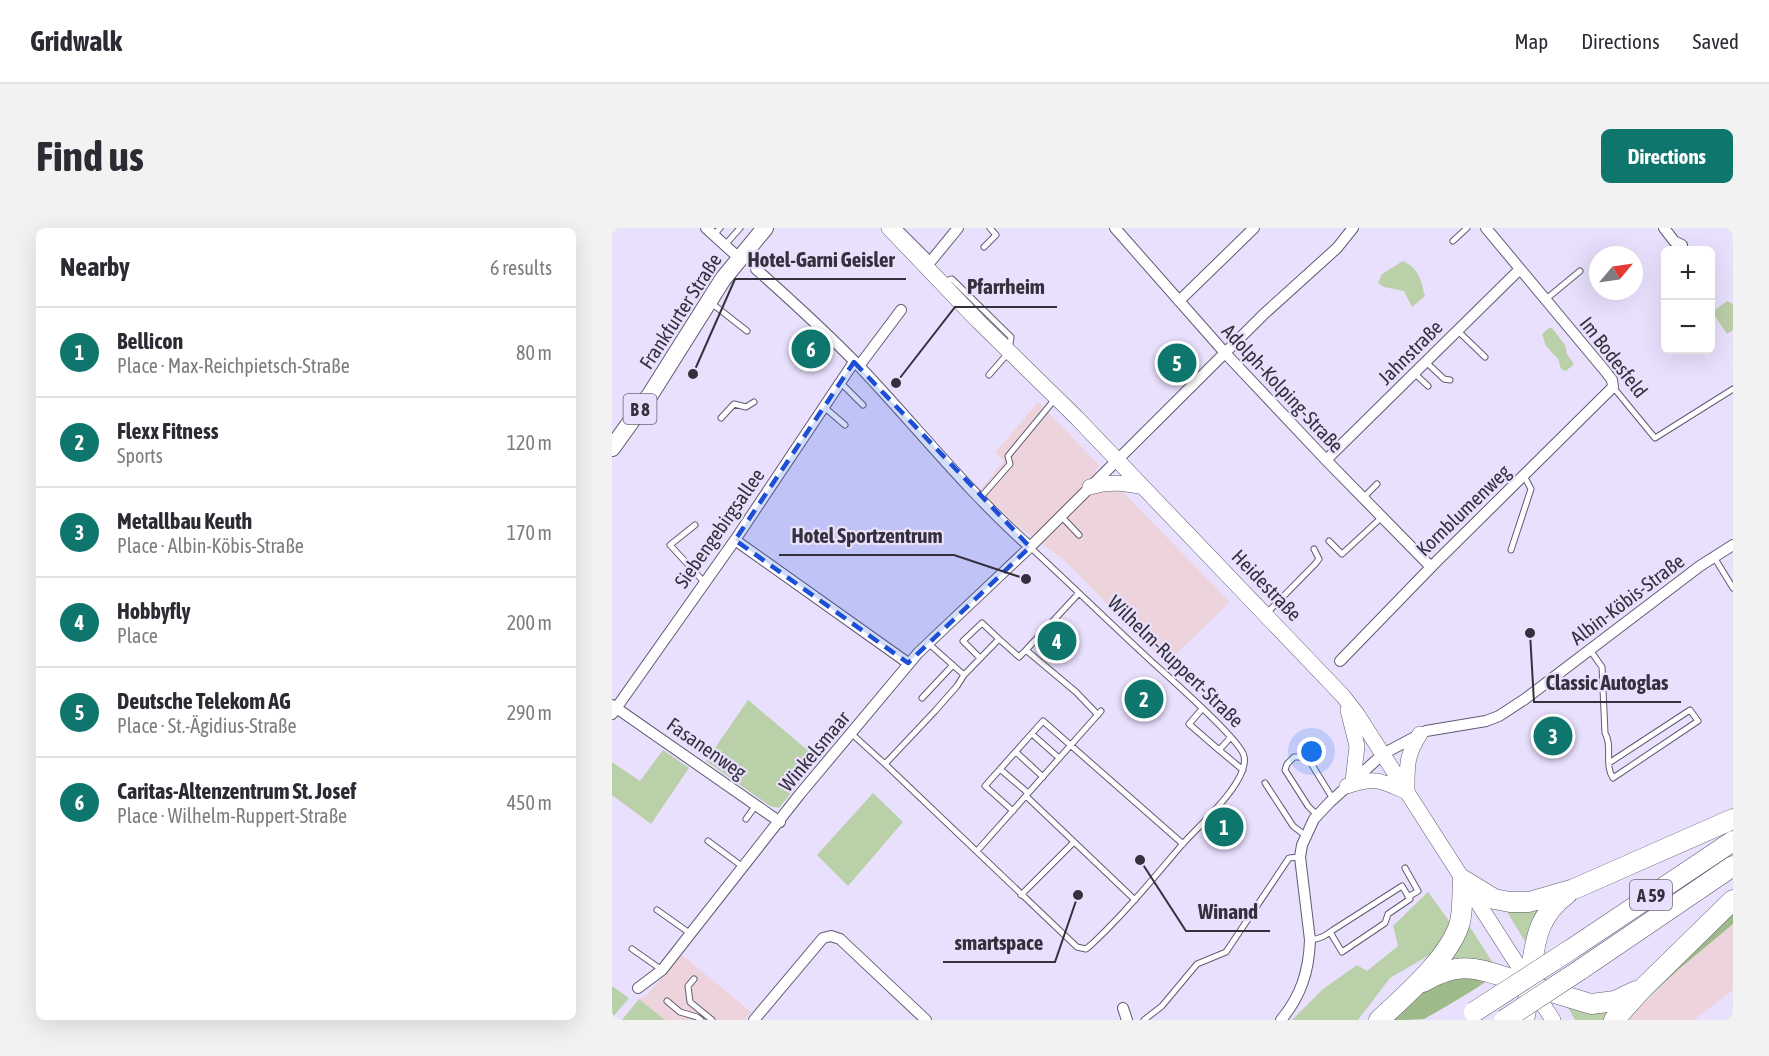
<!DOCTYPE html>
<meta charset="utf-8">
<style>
:root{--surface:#fff;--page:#f2f2f3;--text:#2b2b33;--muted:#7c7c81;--line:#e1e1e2;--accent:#0f766e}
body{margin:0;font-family:"Asap Condensed",sans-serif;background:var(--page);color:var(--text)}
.controls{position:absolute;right:18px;top:18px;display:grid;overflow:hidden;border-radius:9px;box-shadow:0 6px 24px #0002}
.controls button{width:54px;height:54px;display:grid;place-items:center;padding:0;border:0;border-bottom:2px solid var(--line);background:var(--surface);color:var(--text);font:30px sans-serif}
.compass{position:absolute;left:977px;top:18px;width:54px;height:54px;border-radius:50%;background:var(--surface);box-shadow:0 6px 24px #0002;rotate:61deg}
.you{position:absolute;left:700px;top:524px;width:21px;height:21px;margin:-15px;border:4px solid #fff;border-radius:50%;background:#1a73e8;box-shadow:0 0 0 9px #1a73e833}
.badge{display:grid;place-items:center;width:39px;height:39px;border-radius:50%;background:var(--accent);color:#fff;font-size:20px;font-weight:700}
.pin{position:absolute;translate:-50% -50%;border:3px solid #fff;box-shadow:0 2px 6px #0006}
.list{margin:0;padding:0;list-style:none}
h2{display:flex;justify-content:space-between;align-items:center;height:78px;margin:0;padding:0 24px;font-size:26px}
h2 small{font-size:20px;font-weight:400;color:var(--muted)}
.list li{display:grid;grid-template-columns:39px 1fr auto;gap:18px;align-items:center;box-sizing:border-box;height:90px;padding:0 24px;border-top:2px solid var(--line)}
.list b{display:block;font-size:22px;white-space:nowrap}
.list p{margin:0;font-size:20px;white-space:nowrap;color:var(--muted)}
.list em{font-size:20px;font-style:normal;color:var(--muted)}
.map{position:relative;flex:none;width:1121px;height:792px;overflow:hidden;border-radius:9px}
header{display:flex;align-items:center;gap:36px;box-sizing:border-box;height:84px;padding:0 30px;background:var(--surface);border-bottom:2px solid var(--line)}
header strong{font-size:28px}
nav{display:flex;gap:33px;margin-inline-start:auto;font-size:21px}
.intro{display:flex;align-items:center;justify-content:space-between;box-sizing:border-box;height:144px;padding:0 36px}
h1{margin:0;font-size:42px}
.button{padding:15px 27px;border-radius:9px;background:var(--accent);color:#fff;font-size:21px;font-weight:700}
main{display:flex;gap:36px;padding:0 36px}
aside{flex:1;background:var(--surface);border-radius:9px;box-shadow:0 6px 24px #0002}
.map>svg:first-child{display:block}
.commercial{fill:#edd4dc}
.green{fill:#bad0a9}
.forest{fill:#9eba89}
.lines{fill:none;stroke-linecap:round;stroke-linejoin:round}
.lane-casing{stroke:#625a73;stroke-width:7}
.street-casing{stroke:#625a73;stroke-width:12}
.secondary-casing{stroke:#625a73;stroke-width:16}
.primary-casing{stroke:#625a73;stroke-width:18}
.highway-casing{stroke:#625a73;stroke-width:21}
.lane{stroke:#fff;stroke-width:5}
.street{stroke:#fff;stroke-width:10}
.secondary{stroke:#fff;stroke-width:15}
.primary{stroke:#fff;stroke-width:16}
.highway{stroke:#fff;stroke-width:20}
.highway-bridge-casing{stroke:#625a73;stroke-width:21;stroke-linecap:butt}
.highway-bridge{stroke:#fff;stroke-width:20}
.marked{fill:#1d4ed8;fill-opacity:0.2;stroke:#1d4ed8;stroke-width:4.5;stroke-dasharray:12 8;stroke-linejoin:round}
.labels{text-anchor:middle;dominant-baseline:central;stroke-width:4.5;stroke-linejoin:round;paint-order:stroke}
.shield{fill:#e9e0fd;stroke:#6a6676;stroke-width:1.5}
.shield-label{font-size:18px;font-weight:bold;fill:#34313c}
.street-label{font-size:20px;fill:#34313c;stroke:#e9e0fd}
.leader{fill:none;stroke:#34313c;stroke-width:2}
.callout-dot{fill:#34313c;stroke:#e9e0fd;stroke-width:2}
.callout-label{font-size:21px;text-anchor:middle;font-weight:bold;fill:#34313c;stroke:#e9e0fd;stroke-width:4.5;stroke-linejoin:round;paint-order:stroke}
</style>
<header>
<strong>Gridwalk</strong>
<nav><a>Map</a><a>Directions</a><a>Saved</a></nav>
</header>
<div class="intro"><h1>Find us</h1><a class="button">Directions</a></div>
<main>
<aside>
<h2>Nearby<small>6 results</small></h2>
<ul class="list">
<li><span class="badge">1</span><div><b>Bellicon</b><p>Place · Max-Reichpietsch-Straße</p></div><em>80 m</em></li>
<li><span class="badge">2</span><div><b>Flexx Fitness</b><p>Sports</p></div><em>120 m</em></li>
<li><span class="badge">3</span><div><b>Metallbau Keuth</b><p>Place · Albin-Köbis-Straße</p></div><em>170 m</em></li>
<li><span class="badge">4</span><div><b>Hobbyfly</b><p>Place</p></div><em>200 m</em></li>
<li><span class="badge">5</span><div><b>Deutsche Telekom AG</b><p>Place · St.-Ägidius-Straße</p></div><em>290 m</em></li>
<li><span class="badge">6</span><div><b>Caritas-Altenzentrum St. Josef</b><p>Place · Wilhelm-Ruppert-Straße</p></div><em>450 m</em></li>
</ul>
</aside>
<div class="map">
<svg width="1121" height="792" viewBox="0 0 1121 792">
<rect width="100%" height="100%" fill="#e9e0fd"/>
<path class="commercial" d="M426,174L488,238L482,244L495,259L509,262L618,374L554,436L452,332L404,297L368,262L392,233L383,225Z
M1121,696V762L1082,792H1015L1066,742Z
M69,726L139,784L133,792H53L27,771L36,766Z"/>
<path class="green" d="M791,33C808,42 808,50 813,68L800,79L792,63L772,59L766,55L770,46Z
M1115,73L1121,76V102L1115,106L1100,84Z
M937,100H940L953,117L955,126L962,136L954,143L949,141L946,131L934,118L930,106Z
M136,472L206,531L167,580L158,578L94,533Z
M51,522L77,540L39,596L0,567V534L28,553Z
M261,565L291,594L236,658L205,627Z
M816,664L840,697L826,722L778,750L746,792H680L711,761L745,737L755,743L786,718L781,698Z
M933,675L918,722L891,677Z
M856,696L886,743L830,738Z
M0,758L17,770L0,790Z
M27,771L53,792H10Z
M953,774L996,781L998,792H963Z"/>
<path class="forest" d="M1121,682V696L1066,742L1020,785Z
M850,748L873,754C871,757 818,788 812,791C802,792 784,792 773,792L821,757Z"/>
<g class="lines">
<defs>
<path id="lane" d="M287,0L320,33
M102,7L108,0
M841,13L855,0
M113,17L128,0
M372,19L384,7L378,0
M330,54L340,51L399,109L397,124L377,147
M933,72L968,43
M98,74L135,103
M846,103L873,129
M814,134L832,151L838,152
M802,145L816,158
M229,155L251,177
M1001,159L1043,210L1121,161
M212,179L233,197
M109,190L122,176L134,179L142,174
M368,270L398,236L396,228L443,171
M751,270L765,256
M449,288L467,307
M83,297L58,317L92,354
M717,313L730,326L770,289
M899,322L919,261L912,248
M1102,329L1121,360
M467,365L414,422L464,464L486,487
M655,385L704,335L707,331L702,321
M387,411L407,429L414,422
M316,415L352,447
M978,422L990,439L993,505C1001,518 992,537 1001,550L1086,493L1078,482L997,535
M310,470L341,437
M590,481L577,496L607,522L619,509
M240,506L273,536L465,719L474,721L480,716C512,686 540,652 568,619C584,600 638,554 632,528C629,512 553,446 537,431C497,394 458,356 418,319
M420,506L447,530
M607,522L631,542
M404,524L431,549
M273,536L323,483L345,458L352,447L387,411L370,395L351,413L368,430
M388,541L416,565
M653,555L681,598L694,608
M414,568L523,672
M401,583L373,558L431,493L571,616
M706,588L696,578L673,542L675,536L682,529H690L697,532L721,571
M134,591L144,577
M96,613L131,639
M365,623L489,483
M793,640L806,663L796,669
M409,667L462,614
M45,682L79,706
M698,712C708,711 713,708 721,702L790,658L798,671L776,686L773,695L730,724L718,704
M20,721L50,742
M82,751L76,758L78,774L100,792
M55,773L68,784L85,789L89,792
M532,792L550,778L585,736L614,724L677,630L688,629"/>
<path id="street" d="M94,0L127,30
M503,0L614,126L714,232L819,339
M1052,0L1062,13L1070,17
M314,39L346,0
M144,41C180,73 215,105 248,139C305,199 356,264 418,319
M567,73L642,0
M247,138L289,82
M714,232L907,42
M123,312L296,435
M728,433L824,334L1001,159L1000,152L994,144L874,0
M0,477L168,594
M0,486L123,312L242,134
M26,760L50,742L188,566L306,425L418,319L652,86L725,20L741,0
M511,780L515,792
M142,792L211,710L219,708L228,711L314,792
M669,792C689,768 697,743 698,712L688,629L690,617L702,591L718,574L771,526L814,503L874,493L887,488L913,471L1088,338L1121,317"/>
<path id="secondary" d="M277,0L366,93L465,190L731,468L745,486L941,792
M478,259C498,253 511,255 531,259
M736,482L745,518L741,553
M735,558C762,548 770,553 795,564
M795,564C795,539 794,527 808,506"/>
<path id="primary" d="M0,220L38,167L111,51L153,0"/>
<path id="highway" d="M958,722L1121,613
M968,742L1121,638
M811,754C854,728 873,745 917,756C923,719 922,690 955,666
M767,792C793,768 839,728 848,694C851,681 850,666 851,652L882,671L898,674H917L962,661L1121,591
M912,792L919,758L979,776L1003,773L1024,763
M1002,792L1032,759L1121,672"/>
</defs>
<use href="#lane" class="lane-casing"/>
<use href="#street" class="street-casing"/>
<use href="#secondary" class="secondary-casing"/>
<use href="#primary" class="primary-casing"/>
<use href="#highway" class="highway-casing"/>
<use href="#lane" class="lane"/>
<use href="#street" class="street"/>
<use href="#secondary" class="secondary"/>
<use href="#primary" class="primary"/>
<use href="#highway" class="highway"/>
<defs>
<path id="highway-bridge" d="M862,784L958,722
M892,792L968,742"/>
</defs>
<use href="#highway-bridge" class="highway-bridge-casing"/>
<use href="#highway-bridge" class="highway-bridge"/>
</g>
<path class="marked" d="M242,134L418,319L296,435L123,312Z"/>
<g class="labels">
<g class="shield">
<rect x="11.5" y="166" width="33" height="30" rx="4.5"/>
<rect x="1018" y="652" width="42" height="30" rx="4.5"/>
</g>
<g class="shield-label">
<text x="28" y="181">B 8</text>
<text x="1039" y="667">A 59</text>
</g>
<g class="street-label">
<text transform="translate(68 83) rotate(-57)">Frankfurter Straße</text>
<text transform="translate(798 124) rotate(-45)">Jahnstraße</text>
<text transform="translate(1002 129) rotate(52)">Im Bodesfeld</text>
<text transform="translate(671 160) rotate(47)">Adolph-Kolping-Straße</text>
<text transform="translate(851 282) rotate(-44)">Kornblumenweg</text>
<text transform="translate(107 300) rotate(-55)">Siebengebirgsallee</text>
<text transform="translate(655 357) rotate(46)">Heidestraße</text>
<text transform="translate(1015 371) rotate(-37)">Albin-Köbis-Straße</text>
<text transform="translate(564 433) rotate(44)">Wilhelm-Ruppert-Straße</text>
<text transform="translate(95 520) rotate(35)">Fasanenweg</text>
<text transform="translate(202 523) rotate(-50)">Winkelsmaar</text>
</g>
</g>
<path class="leader" d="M81 146L123 51H294M284 155L343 79H445M414 351L342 327H167M918 405L922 474H1069M528 632L574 703H658M466 667L443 734H331"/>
<g class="callout-dot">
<circle cx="81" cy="146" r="6"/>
<circle cx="284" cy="155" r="6"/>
<circle cx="414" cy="351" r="6"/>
<circle cx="918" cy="405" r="6"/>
<circle cx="528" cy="632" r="6"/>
<circle cx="466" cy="667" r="6"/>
</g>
<g class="callout-label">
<text x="209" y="39">Hotel-Garni Geisler</text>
<text x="394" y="66">Pfarrheim</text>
<text x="255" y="315">Hotel Sportzentrum</text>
<text x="995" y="462">Classic Autoglas</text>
<text x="616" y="691">Winand</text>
<text x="387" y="722">smartspace</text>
</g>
</svg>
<div class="controls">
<button>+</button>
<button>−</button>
</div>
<svg class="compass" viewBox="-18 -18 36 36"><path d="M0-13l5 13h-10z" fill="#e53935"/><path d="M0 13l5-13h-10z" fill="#7c7c81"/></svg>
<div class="you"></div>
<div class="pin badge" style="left:612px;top:599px">1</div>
<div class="pin badge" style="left:532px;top:471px">2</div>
<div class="pin badge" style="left:941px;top:508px">3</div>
<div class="pin badge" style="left:445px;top:413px">4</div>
<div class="pin badge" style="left:565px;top:135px">5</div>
<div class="pin badge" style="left:199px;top:121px">6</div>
</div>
</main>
